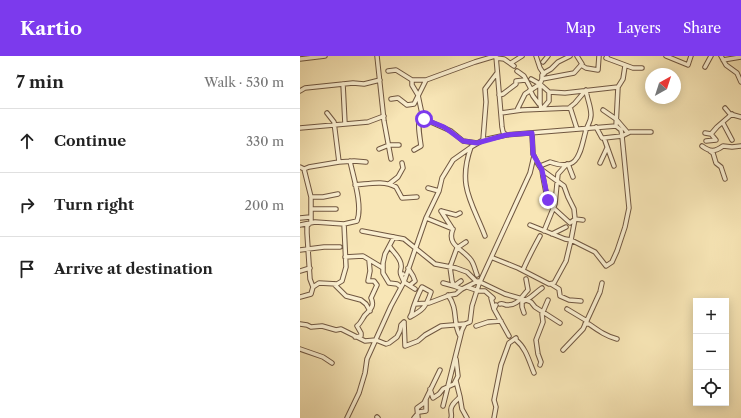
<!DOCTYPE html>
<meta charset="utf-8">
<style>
:root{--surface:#fff;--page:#f6f6f6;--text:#222;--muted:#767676;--line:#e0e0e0;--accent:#7c3aed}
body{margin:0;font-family:"Libre Caslon Text",serif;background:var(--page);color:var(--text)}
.controls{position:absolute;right:12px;bottom:12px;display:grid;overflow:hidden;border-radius:0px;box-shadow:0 2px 10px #0003}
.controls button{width:36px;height:36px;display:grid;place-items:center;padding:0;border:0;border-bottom:1px solid var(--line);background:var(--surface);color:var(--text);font:20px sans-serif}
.compass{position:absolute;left:345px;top:12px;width:36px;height:36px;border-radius:50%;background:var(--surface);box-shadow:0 2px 10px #0003;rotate:39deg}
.stop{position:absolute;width:12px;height:12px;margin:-9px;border:3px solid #7c3aed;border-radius:50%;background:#fff}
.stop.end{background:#7c3aed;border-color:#fff;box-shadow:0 1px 4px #0008}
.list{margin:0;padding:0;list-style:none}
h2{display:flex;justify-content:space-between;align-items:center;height:52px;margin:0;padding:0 16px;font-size:17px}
h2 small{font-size:13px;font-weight:400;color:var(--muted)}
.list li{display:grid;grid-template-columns:26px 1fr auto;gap:12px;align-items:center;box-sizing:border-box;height:64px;padding:0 16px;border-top:1px solid var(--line)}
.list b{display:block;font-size:15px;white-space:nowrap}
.list em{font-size:13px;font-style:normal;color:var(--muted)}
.icon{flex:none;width:22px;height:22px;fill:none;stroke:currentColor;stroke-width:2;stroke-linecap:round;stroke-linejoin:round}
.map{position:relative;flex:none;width:441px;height:362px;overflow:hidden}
header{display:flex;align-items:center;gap:24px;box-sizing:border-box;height:56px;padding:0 20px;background:var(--accent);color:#fff}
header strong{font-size:19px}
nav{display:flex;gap:22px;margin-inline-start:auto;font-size:14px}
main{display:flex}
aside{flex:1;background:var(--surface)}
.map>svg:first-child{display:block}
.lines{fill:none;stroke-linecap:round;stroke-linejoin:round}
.minor-casing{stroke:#705741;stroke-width:5.5}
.minor{stroke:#faefd0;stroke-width:3.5}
.route{stroke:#7c3aed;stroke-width:5}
</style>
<header>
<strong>Kartio</strong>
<nav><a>Map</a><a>Layers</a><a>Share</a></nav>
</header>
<main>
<aside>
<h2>7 min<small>Walk · 530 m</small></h2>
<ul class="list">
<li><svg class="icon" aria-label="ahead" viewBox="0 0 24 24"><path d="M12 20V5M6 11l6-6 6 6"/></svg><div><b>Continue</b></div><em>330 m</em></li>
<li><svg class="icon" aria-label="right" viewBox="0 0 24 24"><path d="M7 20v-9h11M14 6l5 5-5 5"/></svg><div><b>Turn right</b></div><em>200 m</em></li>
<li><svg class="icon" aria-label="arrive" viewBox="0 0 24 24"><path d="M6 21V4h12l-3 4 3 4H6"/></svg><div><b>Arrive at destination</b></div></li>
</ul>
</aside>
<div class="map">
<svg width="441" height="362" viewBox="0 0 441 362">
<rect width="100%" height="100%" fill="#f8e6b6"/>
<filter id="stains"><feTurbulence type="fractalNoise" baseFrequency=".005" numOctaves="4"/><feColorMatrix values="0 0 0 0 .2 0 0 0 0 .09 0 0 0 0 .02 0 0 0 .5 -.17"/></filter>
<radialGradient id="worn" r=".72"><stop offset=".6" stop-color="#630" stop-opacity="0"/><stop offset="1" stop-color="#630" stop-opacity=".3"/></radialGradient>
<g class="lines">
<defs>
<path id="minor" d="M77,0L84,65L91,103
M196,0L202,71L203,76L206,79
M236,0L240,12L244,18
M307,0L306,2L333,12H342
M366,0L388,9L391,0
M421,0L426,9L437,17L441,26
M196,2L204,3L214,10
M0,3L25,0
M423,4L441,1
M243,6L248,0
M211,7L222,0
M281,9L286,12L298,14L299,0
M405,11L411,0
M88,15L96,14L112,24H126
M217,15L224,20L231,33
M231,23L240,28L249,36
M242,23V19L244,17L251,13L258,6L270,0
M112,24V29L118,39L122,58C116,65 120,81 121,90L114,94
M43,28L45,68
M240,28V48L241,53
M230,34L233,40L239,48
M0,35L5,32L53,27L64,28L80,24
M199,39L203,38L216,28V25L225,24
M91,43L98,42L107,49L114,48L126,24L175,6L195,0
M270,51L277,73
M243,52L249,45V36L265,37L318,31
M425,52L430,58L441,61
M217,54L225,38L240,28L242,23L274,17L282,8L277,0
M303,54L316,63L328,77
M27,57L34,66L39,106L54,105L66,106
M201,57L222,54L269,52L275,47L286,34
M121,59L124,63L151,75L163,85L177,87
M423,67L432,84
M316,70L318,31L323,23L325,10
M296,71L302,82H304L322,80L330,76H351
M0,72L68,66L84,60
M405,77L411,78L417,71L432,58
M304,82L314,110
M183,84L186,46L185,33L197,17
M406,85L416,84L411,78
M402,90C410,96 415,96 423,90L432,91L441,90
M79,93L89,89H99
M410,95L413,97L416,107L421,111L425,123
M300,107L307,92
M268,108L273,121
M239,109L240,110L250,106C280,117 280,95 286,74C288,68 291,65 291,59C291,50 287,43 286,34
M0,111L4,113L11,141V166L7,170V177L10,223L13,231L11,238L0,241
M4,113L9,111L39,106
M242,114L243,121L248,147L270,167L275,163L283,164
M89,128L98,121L103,112L102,107
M55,129C69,128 83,124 96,131L102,142L117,141
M128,132L139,135
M11,141H23L38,138
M11,153H36
M141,155L152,172
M141,155L156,159L160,157
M0,162L10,161
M126,162L153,173
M0,169L15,166L44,168L57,165C63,150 53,120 50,105
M153,173C146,189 163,193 171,204C174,208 175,214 177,219
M62,175L104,183L135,208L156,212L167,216L179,228
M244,175L255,148L258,118L267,108
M252,178L266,171
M185,180C172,146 157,130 171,91L183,84L206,79L316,70L321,74L322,80L329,152L325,171L317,195L312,206L306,210L295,196L271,184L275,163L274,153L268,141L264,130L242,114L238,108L233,98L232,77
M94,181L85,198L83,207V217L89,227L97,228L101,231
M90,191C93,196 101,202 101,209C102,213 99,214 101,219
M0,194L24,191H40
M45,201L63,200L83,212
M193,202L218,212L249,228L254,227L266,205L271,184L265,183L230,169
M108,212L113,220L115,225L110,229
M223,214C228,202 234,191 240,180
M0,215L10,212
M103,218L101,219L104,226L115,233
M180,226L205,238L226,244C232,241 236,236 242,232
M143,227L154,230L161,225
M34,228L46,240L61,244L66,248L70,255
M251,228L259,233L260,240L269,244L281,245
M13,231L19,227L37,228L42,225L46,211L44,168
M122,231L131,236C126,251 123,254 110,261L112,257C112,253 119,236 122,231Z
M167,231L179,235H185L193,242H191L194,253
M162,233L154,230L152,225L150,211L157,192L166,186
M148,239C159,254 152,266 160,280
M115,248L129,247L150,239L156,238L162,233L178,225
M200,248C202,247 204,248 206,249C218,250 221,241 228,234L226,223
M196,249L194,253L209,280
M267,253L287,265
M224,257L222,251V246L226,244L231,246L235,251L260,267
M104,266L105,290L118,285L125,279L141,270L165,268
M0,268L7,269L11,271L22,270L36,274L41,273L65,285L76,284L86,288L89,287L97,281L100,275L101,269L104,266
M285,268H289C299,275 306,280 317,283
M176,270L188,266L201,265
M55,281L61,280V277L57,270C61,267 62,263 65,259C70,254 75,250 71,242L77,229L74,225H68L70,215L69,204
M0,293L23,301L32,307
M263,294L283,273L300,236L302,227
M240,309L241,306L238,298L236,284L243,266L242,258L248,244
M130,333L133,342L139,338L143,333L154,328L158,320L156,303
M160,341L162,353L167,362
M143,350L162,274L165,268L170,266L172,250L179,228L230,117L234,100
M77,361L78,362
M47,362L59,337L65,317L67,303L91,250L104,226L126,162L139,135L142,122L153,104L170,92
M114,362L119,356L126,355V343
M118,362L117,352L124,347L140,314
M151,362C152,360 151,357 151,355C150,349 156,345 160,341L156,325
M194,362L196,351L194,344L201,309L209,287L216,282V284C226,292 229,305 234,317"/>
</defs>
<use href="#minor" class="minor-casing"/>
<use href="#minor" class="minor"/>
</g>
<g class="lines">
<path class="route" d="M124,63L144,71L163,85L177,87L206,79L232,77L233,98L242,114L248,144"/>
</g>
<rect width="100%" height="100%" filter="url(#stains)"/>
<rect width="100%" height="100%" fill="url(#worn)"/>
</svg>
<div class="controls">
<button>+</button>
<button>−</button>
<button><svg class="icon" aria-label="locate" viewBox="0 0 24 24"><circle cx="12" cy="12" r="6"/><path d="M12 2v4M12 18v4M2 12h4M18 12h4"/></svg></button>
</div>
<svg class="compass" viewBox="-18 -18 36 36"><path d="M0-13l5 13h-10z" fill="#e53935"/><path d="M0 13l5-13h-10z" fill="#767676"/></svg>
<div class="stop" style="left:124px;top:63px"></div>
<div class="stop end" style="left:248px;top:144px"></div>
</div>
</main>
